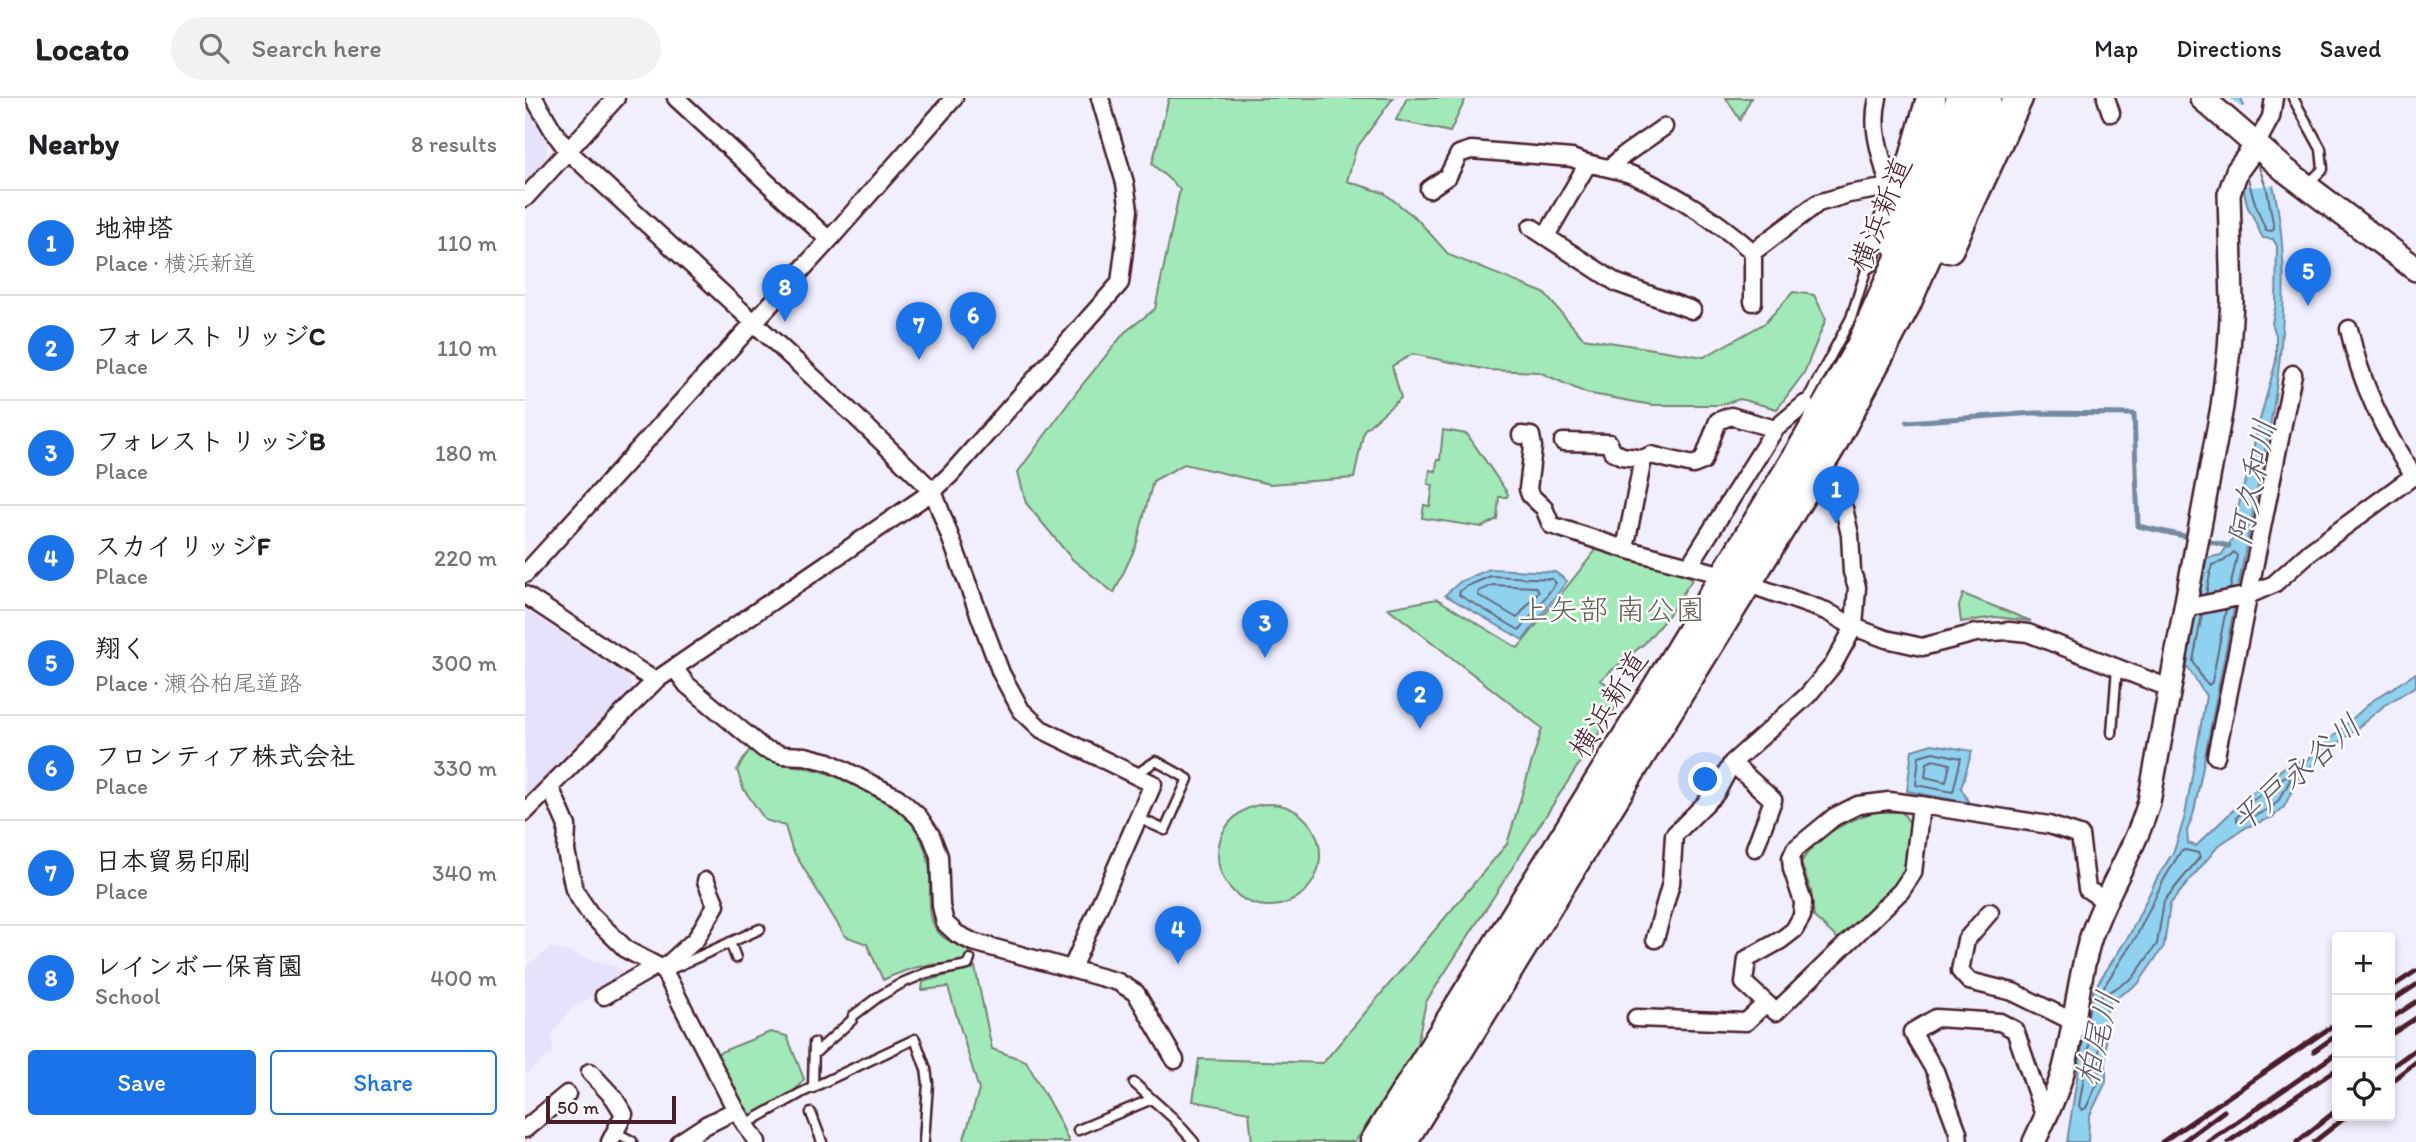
<!DOCTYPE html>
<meta charset="utf-8">
<style>
:root{--surface:#fff;--page:#f2f2f2;--text:#202124;--muted:#757577;--line:#e0e0e0;--accent:#1a73e8}
body{margin:0;font-family:Itim,"Klee One",sans-serif;background:var(--page);color:var(--text)}
.controls{position:absolute;right:21px;bottom:21px;display:grid;overflow:hidden;border-radius:7px;box-shadow:0 4px 10px #0003}
.controls button{width:63px;height:63px;display:grid;place-items:center;padding:0;border:0;border-bottom:2px solid var(--line);background:var(--surface);color:var(--text);font:35px sans-serif}
.scale{position:absolute;left:21px;bottom:18px;width:130px;box-sizing:border-box;padding-left:7px;border:4px solid #4a1f2b;border-top:0;font-size:19px;line-height:24px;white-space:nowrap;color:#4a1f2b;-webkit-text-stroke:5px #fff;paint-order:stroke}
.you{position:absolute;left:1181px;top:682px;width:24px;height:24px;margin:-18px;border:5px solid #fff;border-radius:50%;background:#1a73e8;box-shadow:0 0 0 10px #1a73e833}
.badge{display:grid;place-items:center;width:46px;height:46px;border-radius:50%;background:var(--accent);color:#fff;font-size:23px;font-weight:700}
.pin{position:absolute;translate:-50% -58px;filter:drop-shadow(0 2px 4px #0008)}
.pin::after{content:'';position:absolute;top:37px;width:24px;height:21px;background:inherit;clip-path:polygon(0 0,100% 0,50% 100%)}
.list{margin:0;padding:0;list-style:none}
h2{display:flex;justify-content:space-between;align-items:center;height:91px;margin:0;padding:0 28px;font-size:30px}
h2 small{font-size:23px;font-weight:400;color:var(--muted)}
.list li{display:grid;grid-template-columns:46px 1fr auto;gap:21px;align-items:center;box-sizing:border-box;height:105px;padding:0 28px;border-top:2px solid var(--line)}
.list b{display:block;font-size:26px;white-space:nowrap}
.list p{margin:0;font-size:23px;white-space:nowrap;color:var(--muted)}
.list em{font-size:23px;font-style:normal;color:var(--muted)}
.actions{display:flex;gap:14px;padding:21px 28px}
.actions a{flex:1;padding:16px 0;border:2px solid var(--accent);border-radius:7px;text-align:center;font-size:24px;color:var(--accent)}
.actions .main{background:var(--accent);color:#fff}
.icon{flex:none;width:38px;height:38px;fill:none;stroke:currentColor;stroke-width:2;stroke-linecap:round;stroke-linejoin:round}
.map{position:relative;flex:none;width:1891px;height:1044px;overflow:hidden}
header{display:flex;align-items:center;gap:42px;box-sizing:border-box;height:98px;padding:0 35px;background:var(--surface);border-bottom:2px solid var(--line)}
header strong{font-size:33px}
nav{display:flex;gap:38px;margin-inline-start:auto;font-size:24px}
.search{width:490px;height:63px;background:var(--page);display:flex;align-items:center;gap:18px;box-sizing:border-box;padding:0 24px;border-radius:38px;color:var(--muted);font-size:26px}
main{display:flex}
aside{flex:1;background:var(--surface)}
.map>svg:first-child{display:block}
.built{fill:#e7e2fb}
.green{fill:#a1e9b8;stroke:#768472;stroke-width:2}
.water{fill:#8fd2f0;stroke:#738aa1;stroke-width:2}
.pier{fill:#f1eefd}
.lines{fill:none;stroke-linecap:round;stroke-linejoin:round}
.shore{stroke:#66677a;stroke-width:2}
.stream{stroke:#738aa1;stroke-width:5}
.service-casing{stroke:#4a1f2b;stroke-width:13}
.minor-casing{stroke:#4a1f2b;stroke-width:21}
.tertiary-casing{stroke:#4a1f2b;stroke-width:26}
.secondary-casing{stroke:#4a1f2b;stroke-width:28}
.trunk-casing{stroke:#4a1f2b;stroke-width:33}
.service{stroke:#fff;stroke-width:8}
.minor{stroke:#fff;stroke-width:16}
.tertiary{stroke:#fff;stroke-width:21}
.secondary{stroke:#fff;stroke-width:23}
.trunk{stroke:#fff;stroke-width:28}
.rail{stroke:#4a1f2b;stroke-width:5}
.labels{text-anchor:middle;dominant-baseline:central;stroke-width:5;stroke-linejoin:round;paint-order:stroke}
.street-label{font-size:30px;fill:#4a1f2b;stroke:#fff}
.park-label{font-size:30px;fill:#645c55;stroke:#fff}
.water-label{font-size:32px;font-style:italic;fill:#5f5566;stroke:#fff}
</style>
<header>
<strong>Locato</strong>
<div class="search"><svg class="icon" aria-label="search" viewBox="0 0 24 24"><circle cx="10" cy="10" r="6"/><path d="M15 15l6 6"/></svg>Search here</div>
<nav><a>Map</a><a>Directions</a><a>Saved</a></nav>
</header>
<main>
<aside>
<h2>Nearby<small>8 results</small></h2>
<ul class="list">
<li><span class="badge">1</span><div><b>地神塔</b><p>Place · 横浜新道</p></div><em>110 m</em></li>
<li><span class="badge">2</span><div><b>フォレスト リッジC</b><p>Place</p></div><em>110 m</em></li>
<li><span class="badge">3</span><div><b>フォレスト リッジB</b><p>Place</p></div><em>180 m</em></li>
<li><span class="badge">4</span><div><b>スカイ リッジF</b><p>Place</p></div><em>220 m</em></li>
<li><span class="badge">5</span><div><b>翔く</b><p>Place · 瀬谷柏尾道路</p></div><em>300 m</em></li>
<li><span class="badge">6</span><div><b>フロンティア株式会社</b><p>Place</p></div><em>330 m</em></li>
<li><span class="badge">7</span><div><b>日本貿易印刷</b><p>Place</p></div><em>340 m</em></li>
<li><span class="badge">8</span><div><b>レインボー保育園</b><p>School</p></div><em>400 m</em></li>
</ul>
<div class="actions"><a class="main">Save</a><a>Share</a></div>
</aside>
<div class="map">
<svg width="1891" height="1044" viewBox="0 0 1891 1044">
<rect width="100%" height="100%" fill="#f1eefd"/>
<filter id="ink" filterUnits="userSpaceOnUse"><feTurbulence type="fractalNoise" baseFrequency=".0143" numOctaves="2"/><feDisplacementMap in="SourceGraphic" scale="14" xChannelSelector="R" yChannelSelector="G"/><feConvolveMatrix kernelMatrix="1 2 1 2 8 2 1 2 1" color-interpolation-filters="sRGB"/></filter>
<g filter="url(#ink)">
<path class="built" d="M0,5L23,46L21,62L0,86Z
M0,511L105,581L107,595L0,705Z
M26,849L109,875L46,911L27,936L28,954L0,977V870Z"/>
<path class="green" d="M644,0H868L831,51L822,83L859,95L892,121L924,157L1019,195L1058,240L1179,259L1240,225L1268,194L1289,197L1301,221L1279,275L1252,311L1215,301L1194,307H1127L1061,295L1014,274L963,272L888,256L867,268L876,300L839,332L829,380L745,386L659,366L628,383L611,448L589,495L547,461L501,405L493,374L553,292L600,234L630,211L655,91L627,66Z
M882,0H941L925,34L871,22Z
M1201,0H1226L1215,22Z
M918,332L942,336L983,396L982,399H974L972,421L957,429L897,420L899,407L905,408L908,387L903,386L905,372L911,373L912,362H915Z
M1072,451L1148,472L1168,480L1143,518L1120,545L1075,582L1099,596L901,904L890,955L830,1044H727L724,1014L668,1003L674,961L798,965L982,746L1017,630L863,510L912,501L993,550Z
M1438,496L1506,523L1470,519L1436,524L1434,508Z
M227,648C243,671 272,665 295,673C317,679 368,706 384,722C394,733 401,751 404,765C408,787 398,821 416,837C423,844 436,848 444,853L441,865C405,866 392,866 358,882L342,846L320,838L267,751L260,728L240,722L218,690L212,672Z
M693 757a51 51 0 1 1 102 0a51 51 0 1 1-102 0Z
M1349,714H1377L1385,725C1383,739 1384,755 1380,769C1374,793 1332,824 1313,841L1289,819L1286,793L1276,765C1289,739 1322,723 1349,714Z
M450,869L467,951L501,963L535,1024L544,1044H438L454,992L423,889L397,892L398,884Z
M245,934L262,938L279,981L265,999L223,1019L190,960L193,955Z"/>
<path class="water" d="M1697,0H1716C1727,30 1742,61 1749,91C1765,162 1759,241 1748,312L1669,714L1662,733L1663,745L1671,748L1723,698L1766,664L1781,663L1847,603L1891,575V588L1860,607L1775,677L1759,709L1748,719L1722,729L1694,747L1645,806L1639,848L1613,886L1583,905L1581,917V984L1564,1019L1563,1044H1542L1559,935L1569,891L1605,836L1632,780L1649,753L1660,718L1681,598L1660,565L1682,460L1696,457L1707,442L1717,392L1726,370L1730,340L1751,263V237L1747,225L1751,206L1752,148L1748,141L1738,140C1732,130 1730,120 1723,110Z
M965,471L1030,474L1042,483L998,542L920,497L936,483Z
M1407,646L1447,653L1436,690L1444,705L1382,693L1387,652Z"/>
<path class="pier" d="M1694,0H1705L1716,9L1722,8L1752,87L1724,89L1712,82Z"/>
<g class="lines">
<path class="shore" d="M1723,80C1727,98 1733,115 1741,132L1747,133L1749,130L1742,92L1733,66
M966,478L1027,481L1031,485L997,530L994,532L934,497L935,493L940,489Z
M968,487L1011,489L1014,493L992,520L953,497L954,493Z
M1681,496L1687,467L1699,463L1709,454L1712,458L1705,491
M1677,516L1668,563L1678,582L1684,587L1687,584L1701,511
M1408,654L1436,660L1428,694L1391,687L1394,658Z
M1409,662L1425,666L1421,684L1400,679L1402,665Z
M1760,678H1764L1765,682C1749,715 1746,709 1716,724L1712,723V719L1727,703Z
M1661,752L1673,755L1675,759L1639,803L1632,846L1608,880L1577,898L1576,893L1611,839L1638,783L1656,753Z
M1569,930L1574,933V982L1561,1010L1557,1012L1554,1008L1566,936Z"/>
<path class="stream" d="M1382,324L1510,315L1609,316L1613,428L1668,440
M1677,442L1704,448"/>
<defs>
<path id="service" d="M1768,0L1796,51L1798,71L1782,87
M1280,306L1326,220L1343,166
M1587,635L1592,570
M610,677L631,663L663,681L640,732L613,720
M205,844L211,860
M146,871L235,831
M289,956L327,922L328,918L353,899L377,885L401,875L443,867L445,861
M609,985L648,1020L669,1044
M288,990L289,945
M286,1015L297,1044
M221,1026L276,995L390,941L401,971L403,985L399,1043
M553,1032L627,1001
M90,1034L107,1043"/>
<path id="minor" d="M9,0L29,34L43,53L328,316L408,393L476,575L496,612L516,631L628,686L547,870
M151,0L304,142
M1581,0L1586,15
M1731,47L1746,19L1749,0
M1085,70L1099,57L1139,29
M904,91L923,78L934,56L946,52L1047,60C1068,69 1089,69 1110,78C1151,95 1195,125 1228,154L1293,105L1324,96L1364,89C1357,57 1345,33 1353,0
M0,100L91,0
M1006,129L1092,185L1167,212
M1021,138L1062,67
M1228,154V204
M1343,166L1359,118
M1824,231C1835,283 1859,335 1889,378
M996,337L1006,338L1008,349L1003,391L1005,397L1019,410L1026,427L1100,451L1187,474
M1038,344L1084,345L1087,353L1097,358L1118,361L1126,357L1168,367L1178,363L1193,323L1206,318L1250,331
M1100,451L1118,361
M1164,468L1250,331L1280,306
M0,476L304,142L429,0
M1235,490L1301,513L1329,529L1361,541L1397,549L1451,535L1484,533L1503,535L1644,590
M0,497L130,583
M1660,510L1724,497L1749,486L1785,454L1891,376
M150,571L162,587L239,651L258,657L280,658L304,664L372,699L394,719L406,737L414,758L416,808L420,825L432,836L448,844L593,884L611,895L650,962
M1691,658L1768,276
M1207,665L1248,702L1230,750
M25,689L42,728L41,753L49,791L55,801L65,816L102,852L138,871L211,1012
M1396,707L1388,775L1376,793L1251,914L1219,885L1222,861L1256,842L1269,832L1277,818L1278,804L1267,771L1266,760L1270,751L1309,719L1333,707L1364,703L1396,707L1524,727L1555,737L1562,791L1580,803
M0,714L130,583L408,393L426,376L595,185L604,112L600,85L575,0
M1465,814L1441,842L1435,873L1444,883L1488,894L1549,924
M1130,841L1146,785L1149,737L1191,695L1207,665L1282,598L1308,567L1329,529L1332,489L1327,474L1325,437L1319,410
M138,871L171,841L191,807L181,783
M79,898L131,868
M1111,920L1221,924L1241,905
M65,974L89,1000L99,1016L85,1044
M0,1031L42,996
M155,1044L181,1027L211,1012L232,1044
M1434,1044L1433,1034L1410,973L1387,934L1411,920L1475,924L1490,932L1520,1020"/>
<path id="tertiary" d="M1509,1044C1520,1021 1531,998 1538,974C1550,931 1552,885 1565,842C1580,794 1610,753 1624,704L1697,309L1704,252L1707,203L1704,96L1712,73L1731,47"/>
<path id="secondary" d="M1677,0L1760,72L1891,171"/>
<path id="trunk" d="M1366,141L1406,0
M1424,150L1493,0
M850,1044L1118,613L1283,341L1336,248L1386,135L1436,0
M877,1044L1305,350L1381,206L1442,64L1462,0"/>
</defs>
<use href="#service" class="service-casing"/>
<use href="#minor" class="minor-casing"/>
<use href="#tertiary" class="tertiary-casing"/>
<use href="#secondary" class="secondary-casing"/>
<use href="#trunk" class="trunk-casing"/>
<use href="#service" class="service"/>
<use href="#minor" class="minor"/>
<use href="#tertiary" class="tertiary"/>
<use href="#secondary" class="secondary"/>
<use href="#trunk" class="trunk"/>
<path class="rail" d="M1865,890L1891,873
M1865,904L1891,887
M1865,921L1891,904
M1865,937L1891,920
M1789,953L1812,937
M1865,970L1891,951
M1865,984L1891,964
M1637,1044L1812,925
M1657,1044L1699,1013
M1683,1044L1812,955
M1703,1044L1812,971
M1772,1044L1812,1012
M1789,1044L1822,1018"/>
</g>
</g>
<g class="labels">
<g class="street-label">
<text transform="translate(1355 116) rotate(-68)">横浜新道</text>
<text transform="translate(1083 606) rotate(-58)">横浜新道</text>
</g>
<g class="park-label">
<text x="1087" y="511">上矢部 南公園</text>
</g>
<g class="water-label">
<text transform="translate(1727 384) rotate(-78)">阿久和川</text>
<text transform="translate(1771 675) rotate(-41)">平戸永谷川</text>
<text transform="translate(1572 940) rotate(-76)">柏尾川</text>
</g>
</g>
</svg>
<div class="controls">
<button>+</button>
<button>−</button>
<button><svg class="icon" aria-label="locate" viewBox="0 0 24 24"><circle cx="12" cy="12" r="6"/><path d="M12 2v4M12 18v4M2 12h4M18 12h4"/></svg></button>
</div>
<div class="scale">50 m</div>
<div class="you"></div>
<div class="pin badge" style="left:1311px;top:426px">1</div>
<div class="pin badge" style="left:895px;top:631px">2</div>
<div class="pin badge" style="left:740px;top:560px">3</div>
<div class="pin badge" style="left:653px;top:866px">4</div>
<div class="pin badge" style="left:1783px;top:208px">5</div>
<div class="pin badge" style="left:448px;top:252px">6</div>
<div class="pin badge" style="left:394px;top:262px">7</div>
<div class="pin badge" style="left:260px;top:224px">8</div>
</div>
</main>
